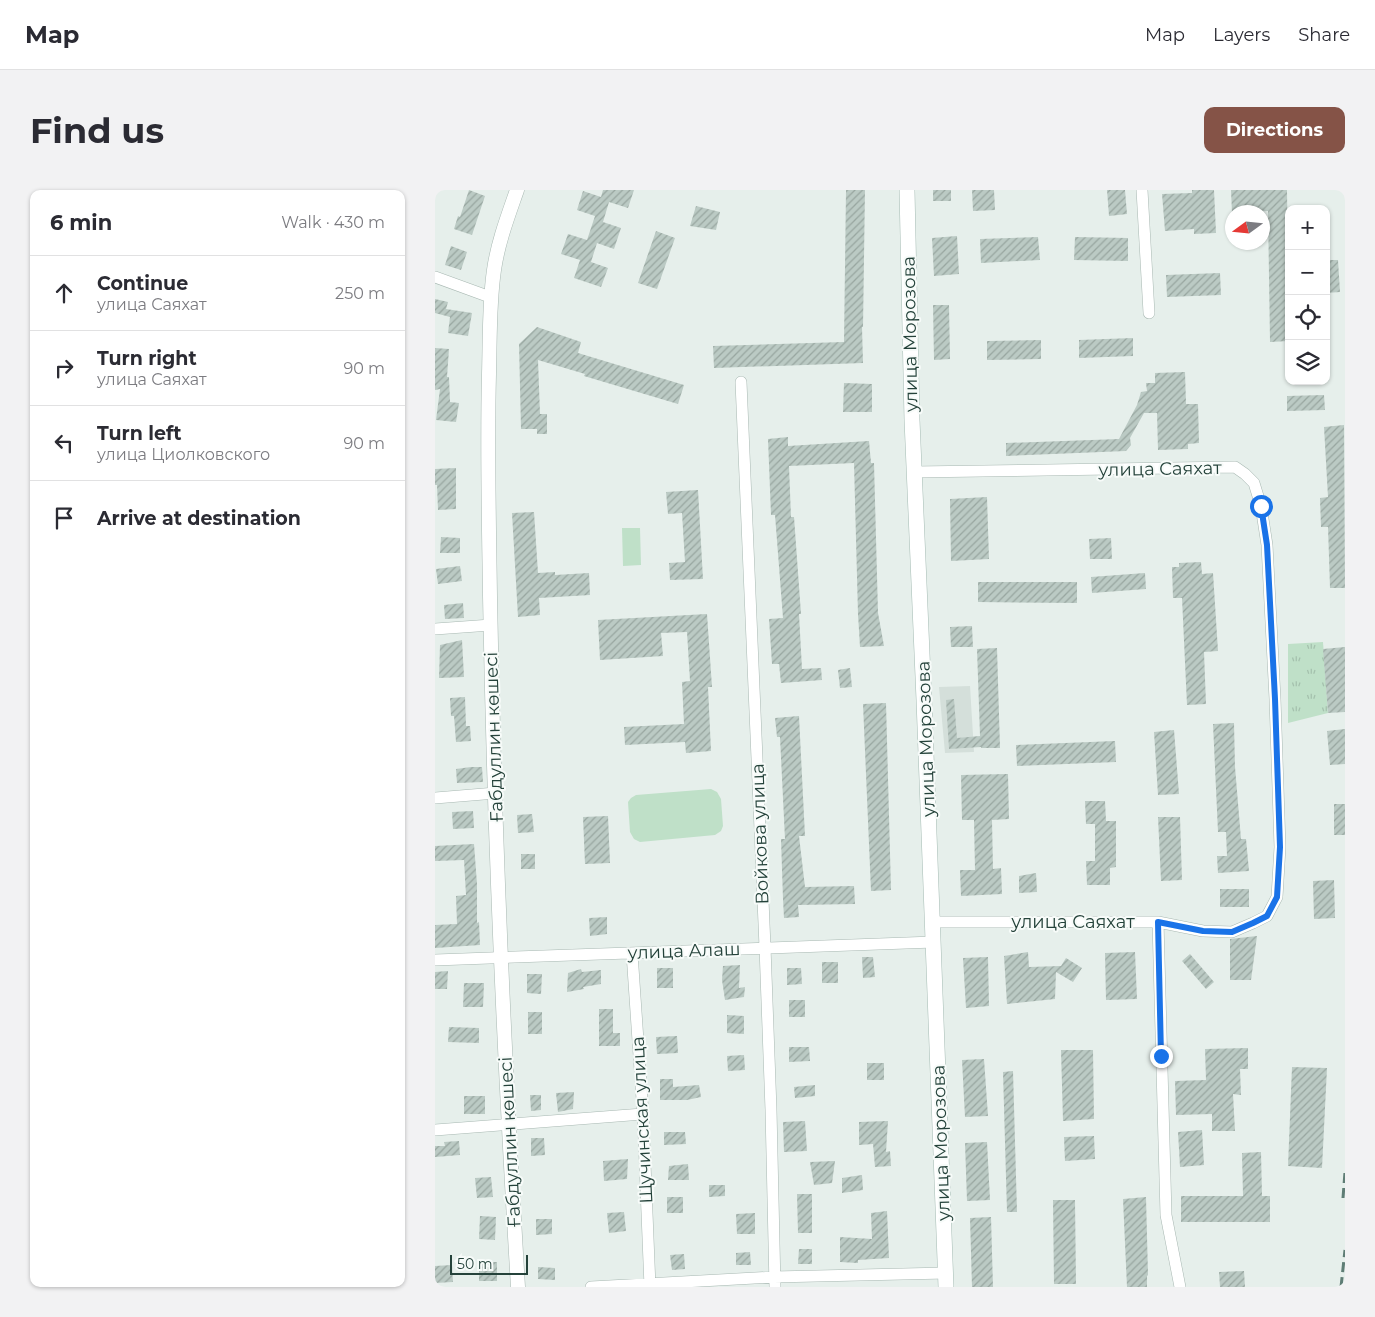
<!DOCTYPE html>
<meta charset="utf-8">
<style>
:root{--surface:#fff;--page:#f2f2f3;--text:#2b2b33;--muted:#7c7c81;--line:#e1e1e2;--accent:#855347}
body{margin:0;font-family:Montserrat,sans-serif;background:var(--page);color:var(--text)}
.controls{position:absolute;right:15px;top:15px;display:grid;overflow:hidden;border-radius:10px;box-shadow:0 1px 4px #0004}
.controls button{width:45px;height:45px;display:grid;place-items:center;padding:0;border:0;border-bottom:1px solid var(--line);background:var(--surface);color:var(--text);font:25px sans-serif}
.compass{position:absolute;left:790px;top:15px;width:45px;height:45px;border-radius:50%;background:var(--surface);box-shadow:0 1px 4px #0004;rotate:255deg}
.scale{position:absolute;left:15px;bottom:12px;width:78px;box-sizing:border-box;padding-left:5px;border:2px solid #24423a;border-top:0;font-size:14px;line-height:18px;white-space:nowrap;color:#24423a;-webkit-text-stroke:4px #f7fbf9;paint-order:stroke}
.stop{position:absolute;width:15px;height:15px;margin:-11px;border:4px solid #1a73e8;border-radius:50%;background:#fff}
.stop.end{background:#1a73e8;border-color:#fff;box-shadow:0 1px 5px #0008}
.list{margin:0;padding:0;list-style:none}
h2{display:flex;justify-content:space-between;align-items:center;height:65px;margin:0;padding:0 20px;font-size:21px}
h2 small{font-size:16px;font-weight:400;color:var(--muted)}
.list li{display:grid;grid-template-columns:32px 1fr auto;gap:15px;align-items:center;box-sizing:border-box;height:75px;padding:0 20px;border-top:1px solid var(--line)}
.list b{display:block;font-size:19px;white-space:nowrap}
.list p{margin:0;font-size:16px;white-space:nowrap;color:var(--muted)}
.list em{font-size:16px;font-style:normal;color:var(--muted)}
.icon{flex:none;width:28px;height:28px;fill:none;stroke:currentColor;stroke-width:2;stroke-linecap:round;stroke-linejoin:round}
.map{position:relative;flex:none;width:910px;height:1097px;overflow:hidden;border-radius:10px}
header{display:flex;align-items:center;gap:30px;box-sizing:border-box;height:70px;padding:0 25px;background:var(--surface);border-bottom:1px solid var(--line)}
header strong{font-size:24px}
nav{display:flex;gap:28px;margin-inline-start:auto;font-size:18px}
.intro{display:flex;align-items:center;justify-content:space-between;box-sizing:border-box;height:120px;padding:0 30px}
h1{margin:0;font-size:35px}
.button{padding:12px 22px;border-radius:10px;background:var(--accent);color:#fff;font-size:18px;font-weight:700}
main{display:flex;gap:30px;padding:0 30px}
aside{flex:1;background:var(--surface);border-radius:10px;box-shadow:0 1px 4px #0004}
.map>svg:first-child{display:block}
.built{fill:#d4dfda}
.park{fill:url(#park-tufts)}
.garden{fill:#bfe0c8}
.building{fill:url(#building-hatch)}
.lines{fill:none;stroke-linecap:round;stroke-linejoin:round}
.minor-casing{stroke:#a8b8b2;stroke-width:12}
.tertiary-casing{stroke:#a8b8b2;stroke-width:15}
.secondary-casing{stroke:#a4bbb3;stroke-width:16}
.minor{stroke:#fff;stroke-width:11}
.tertiary{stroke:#fff;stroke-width:14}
.secondary{stroke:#fff;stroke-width:15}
.rail{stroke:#5f7d75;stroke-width:3;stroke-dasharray:10 5;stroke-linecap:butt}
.route{stroke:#1a73e8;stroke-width:6}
.labels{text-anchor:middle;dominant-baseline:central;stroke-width:4;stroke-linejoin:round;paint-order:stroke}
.street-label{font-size:18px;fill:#24423a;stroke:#f7fbf9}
</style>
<header>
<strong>Map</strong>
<nav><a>Map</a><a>Layers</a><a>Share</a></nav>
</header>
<div class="intro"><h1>Find us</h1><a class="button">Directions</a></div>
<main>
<aside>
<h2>6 min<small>Walk · 430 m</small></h2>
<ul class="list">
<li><svg class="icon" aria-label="ahead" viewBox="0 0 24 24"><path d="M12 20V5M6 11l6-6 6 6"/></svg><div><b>Continue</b><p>улица Саяхат</p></div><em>250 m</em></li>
<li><svg class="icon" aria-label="right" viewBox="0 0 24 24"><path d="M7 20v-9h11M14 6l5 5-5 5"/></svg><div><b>Turn right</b><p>улица Саяхат</p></div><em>90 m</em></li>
<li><svg class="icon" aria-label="left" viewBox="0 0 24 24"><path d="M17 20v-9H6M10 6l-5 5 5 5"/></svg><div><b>Turn left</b><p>улица Циолковского</p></div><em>90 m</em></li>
<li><svg class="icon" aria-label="arrive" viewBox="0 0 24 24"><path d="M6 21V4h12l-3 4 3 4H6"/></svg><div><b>Arrive at destination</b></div></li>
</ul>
</aside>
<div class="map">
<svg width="910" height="1097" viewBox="0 0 910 1097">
<defs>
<pattern id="park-tufts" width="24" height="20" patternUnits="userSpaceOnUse" patternTransform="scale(1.25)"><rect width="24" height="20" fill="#bfe0c8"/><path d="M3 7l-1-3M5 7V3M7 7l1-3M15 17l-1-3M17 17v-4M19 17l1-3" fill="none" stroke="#a4c1ad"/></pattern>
<pattern id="building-hatch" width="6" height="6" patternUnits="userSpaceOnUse" patternTransform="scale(1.25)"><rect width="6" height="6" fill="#bbcac4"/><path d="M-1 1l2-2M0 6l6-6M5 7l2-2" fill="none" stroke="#98a6a0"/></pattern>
</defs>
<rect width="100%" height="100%" fill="#e6efeb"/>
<path class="built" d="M535,496L539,562L510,563L504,497Z"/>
<path class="park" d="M888,452L893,523L853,533V454Z"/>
<path class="garden" d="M187,338H205L206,375L188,376Z
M276,599L282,602L286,609L288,636L286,641L280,645L205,652L199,649L195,642L193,612L196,608L201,605Z"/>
<path class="building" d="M34,0L50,6L37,45L19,39L23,26L25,27Z
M168,0H199L193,18L174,12L168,32L186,38L179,59L162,53L156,72L173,78L166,97L139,88L145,70L126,64L133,44L152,50L160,26L142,20L148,1L166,7Z
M411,0H430L428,137H427L428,173L279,178L278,156L409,152Z
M498,0H516V11H498Z
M537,0H559L560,20L538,21Z
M672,0H690L692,24L674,26Z
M757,0H779L781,43L759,44V39L730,41L727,4L757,3Z
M796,0H852L854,151L835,152L833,21L797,23Z
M261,16L285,22L281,40L255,36Z
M221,41L240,48L222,99L203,93Z
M522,46L524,84L499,86L497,48Z
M603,47L605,70L546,73L545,49Z
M640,47L693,48V71L639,70Z
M16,56L32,62L26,80L10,75Z
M891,70H903L905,102L891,103Z
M785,83L786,105L732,107L731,85Z
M0,109L13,112L11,119L37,123L33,146L13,143L15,127L0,123Z
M498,115H514L515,169L499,170Z
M102,137L146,152L143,163L249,195L243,214L149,186L150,184L103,170L105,224H112V244H102V239H86L84,154Z
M698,148V166L644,168V150Z
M606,150V169L552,170V151Z
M0,158L14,159L12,187H14L15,212L24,213L21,232L1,230L5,199L0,200Z
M750,182L751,214H763L764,253L753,254V259L723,260L722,223H709L695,248L696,255L691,261L571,266V253L684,249L702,215L706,202L712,201L711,193H720V183Z
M409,193L437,194V222H408Z
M889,205L890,220L852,221V206Z
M909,235L910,398H895L893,337H886L885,308L893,307L889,237Z
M353,247V256L434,251L436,273H439L443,423L449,456L425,457L423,424L419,273L354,276L356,327H359L366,424H364L367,479L386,478L387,490L346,493L344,474H337L334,429L348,428L340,325H336L333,249Z
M21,278V319L3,320L2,295H0V279Z
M263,300L268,389L235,390L234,373L250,372L247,323L233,324L231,302Z
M552,307L554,369L516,371L515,309Z
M99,322L103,383L120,382V385L154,383L155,405L104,408L105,425L83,427L77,323Z
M6,347L25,348V363H5Z
M676,348L677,369H655L654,349Z
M766,372L767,384L778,383L783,461L769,462L771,514L752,515L747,408H738L737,377H744V373Z
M25,376L27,391L3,394L1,379Z
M710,383L711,399L657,403L656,387Z
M543,392H642V413L543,412Z
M28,413L29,428L10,429L9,415Z
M272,424L277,497H273L276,561L251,563L250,552L190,555L189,537L249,534L247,492L255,491L252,442L226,443L228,466L165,470L163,430Z
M537,436L538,457H516L515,437Z
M27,450L29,487L4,488L5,455Z
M910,457V522L893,523L888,459Z
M562,458L565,558H546V557L514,559L511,510L519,509L522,548L545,546L542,459Z
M415,478L417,497L405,498L403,480Z
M30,507L31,536H35L36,551L21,552L19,526H16L15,508Z
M451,513L456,700L436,701L428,514Z
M364,526L370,646H364L370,697L419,696L420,714L363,715L364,727L349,728L348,709L346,649H350L345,547H342L340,528Z
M799,533L800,577L806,649H811L814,681L783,683L782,666H792L791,642H783L778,534Z
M910,539V574L895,575L892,541Z
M739,540L744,604L723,605L719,542Z
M680,551L681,572L582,576L581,555Z
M36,577H47L48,592L22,593L21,579Z
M573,584L574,629L557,630L558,679L566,678L567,704L526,706L525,680H540L539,630H527L526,585Z
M650,611H670L671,631H681V677L675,678V695H652L651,671H660V634H651Z
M899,614H910V645H899Z
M38,621L39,638L18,639L17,622Z
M97,624L99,642L83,643L82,625Z
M173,626L175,673L150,674L148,627Z
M723,627H745L747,690L726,691Z
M39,654L42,694V733L44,732L45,755L0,758V735L22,734L21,706L31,705L29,670L0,671V656Z
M86,664H100V679H86Z
M601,683L602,702L584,703V686Z
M899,690L900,728L879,729L878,691Z
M785,699H814V717H785Z
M172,727V744L155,746L154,728Z
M822,746L816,790H795V749Z
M593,762L594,777L626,776L631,768L647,778L638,792L621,782L620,809L572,814L569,766Z
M700,762L702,809L671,810L670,763Z
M755,764L779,792L771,799L747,771Z
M427,767H438L440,787L428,788Z
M553,767L554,816L531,818L528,768Z
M387,772H403V793H387Z
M305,775L304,798L310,797L309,807L290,810L287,790L288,776Z
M222,778H238V798H222Z
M352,778H366L367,794L352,795Z
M146,779L147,782L166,780V794L148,797L149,799L132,802L133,783Z
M13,781L12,799H0V782Z
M92,784H107L106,804L92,803Z
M29,793H49L48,817H28Z
M354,810H370V827H354Z
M164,819H178V843H185V856H164Z
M93,822H107V844H93Z
M292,825L309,826V844L292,843Z
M14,837L44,838V853L13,852Z
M242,846L243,863L222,864L221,847Z
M354,857H374L375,871L354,872Z
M813,858V879H805L806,905L798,904L800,941H777V924L741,925L740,891L771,890L770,859Z
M626,860H658L659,929L628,931Z
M309,865L310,880L293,881L292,866Z
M549,869L553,926L530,927L527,870Z
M432,873H449V890H432Z
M857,877L892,878L887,978L853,976Z
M578,881L582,1022H572L568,882Z
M225,889H238V897L264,895L266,907L252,910H225Z
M380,895V906L360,908L359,897Z
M139,902L138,919L123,922L121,903Z
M95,905H106V920L96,921Z
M29,906H50V924H29Z
M370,931L372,961L349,962L348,932Z
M453,931L451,962L455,961L456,976L440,977L438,954L424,955V932Z
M767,940L769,975L745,977L743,942Z
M229,942H250L251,954L229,955Z
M659,946L660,969L630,971L629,947Z
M96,948H109L110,965L96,966Z
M24,951L25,965L0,967V956H10L9,952Z
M552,952L555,1010L532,1011L530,953Z
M826,962L827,1006H835V1032H746V1006H808L807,963Z
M193,969L192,989L169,991L168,971Z
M400,971L397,993L379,995L375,972Z
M253,974L254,990H233L234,976Z
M427,985L428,1000L407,1003V988Z
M56,987L58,1007L42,1008L40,988Z
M274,995H290V1006L274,1007Z
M362,1004H377V1043H363Z
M232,1007H248V1023H232Z
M711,1007L713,1085L712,1086V1097H692L688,1009Z
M618,1010H640L641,1094H619Z
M452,1021L454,1068L423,1070V1073L405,1072V1047L437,1049L436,1023Z
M189,1022L191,1041L174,1043L172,1023Z
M320,1023V1044H302L301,1024Z
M45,1026L61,1027L60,1050L44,1049Z
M556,1027L558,1097H537L535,1028Z
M101,1029H117V1044L101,1045Z
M364,1059H377V1074H363Z
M315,1062L316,1075H301V1063Z
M249,1064L250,1079L237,1080L235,1065Z
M44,1072H62V1091H44Z
M17,1075L18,1092L0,1093V1076Z
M103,1077L120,1078V1090L103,1089Z
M809,1081L810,1097H785L784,1082Z"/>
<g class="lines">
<defs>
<path id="minor" d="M707,0L714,123
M0,87L55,107
M306,192L330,757L336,920L340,1097
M480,282L800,277L810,284L819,293L826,316L832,355L840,509L845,657L842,707L832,726L818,733L797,742L768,741L723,732H498
M0,439L56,435
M0,608L61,603
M723,732L731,1025L745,1097
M197,763L208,924L215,1097
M0,770L499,752
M0,940L208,924
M156,1097L339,1087L511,1083"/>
<path id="tertiary" d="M82,0C73,26 63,52 59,80C54,114 55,150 54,184C52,258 54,332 55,406C59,636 69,867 83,1097"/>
<path id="secondary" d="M472,0L477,230L489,510L511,1097"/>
</defs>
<use href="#minor" class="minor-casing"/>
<use href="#tertiary" class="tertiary-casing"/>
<use href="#secondary" class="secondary-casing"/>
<use href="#minor" class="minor"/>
<use href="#tertiary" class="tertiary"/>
<use href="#secondary" class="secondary"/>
<path class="rail" d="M908,1008L910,982
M906,1097L910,1060"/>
</g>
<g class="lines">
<path class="route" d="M726,866L723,732L768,741L797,742L818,733L832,726L842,707L845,657L840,509L832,355L826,316"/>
</g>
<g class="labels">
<g class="street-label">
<text transform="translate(475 144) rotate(-91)">улица Морозова</text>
<text transform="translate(725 279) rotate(-1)">улица Саяхат</text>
<text transform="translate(59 547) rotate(-92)">Ғабдуллин көшесі</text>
<text transform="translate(491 549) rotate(-92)">улица Морозова</text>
<text transform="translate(325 644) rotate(-92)">Войкова улица</text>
<text x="638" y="732">улица Саяхат</text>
<text transform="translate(249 761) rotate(-2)">улица Алаш</text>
<text transform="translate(207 930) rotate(-93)">Щучинская улица</text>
<text transform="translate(75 952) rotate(-93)">Ғабдуллин көшесі</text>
<text transform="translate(506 953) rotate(-92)">улица Морозова</text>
</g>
</g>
</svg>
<div class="controls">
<button>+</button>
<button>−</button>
<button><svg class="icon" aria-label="locate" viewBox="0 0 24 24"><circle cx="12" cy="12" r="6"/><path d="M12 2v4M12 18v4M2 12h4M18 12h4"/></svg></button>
<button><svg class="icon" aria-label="layers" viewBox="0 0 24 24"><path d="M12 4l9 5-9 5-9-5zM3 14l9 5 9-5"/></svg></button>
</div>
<svg class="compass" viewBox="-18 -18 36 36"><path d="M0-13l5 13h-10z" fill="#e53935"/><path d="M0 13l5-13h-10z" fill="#7c7c81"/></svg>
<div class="scale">50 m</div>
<div class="stop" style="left:826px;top:316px"></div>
<div class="stop end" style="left:726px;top:866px"></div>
</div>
</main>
